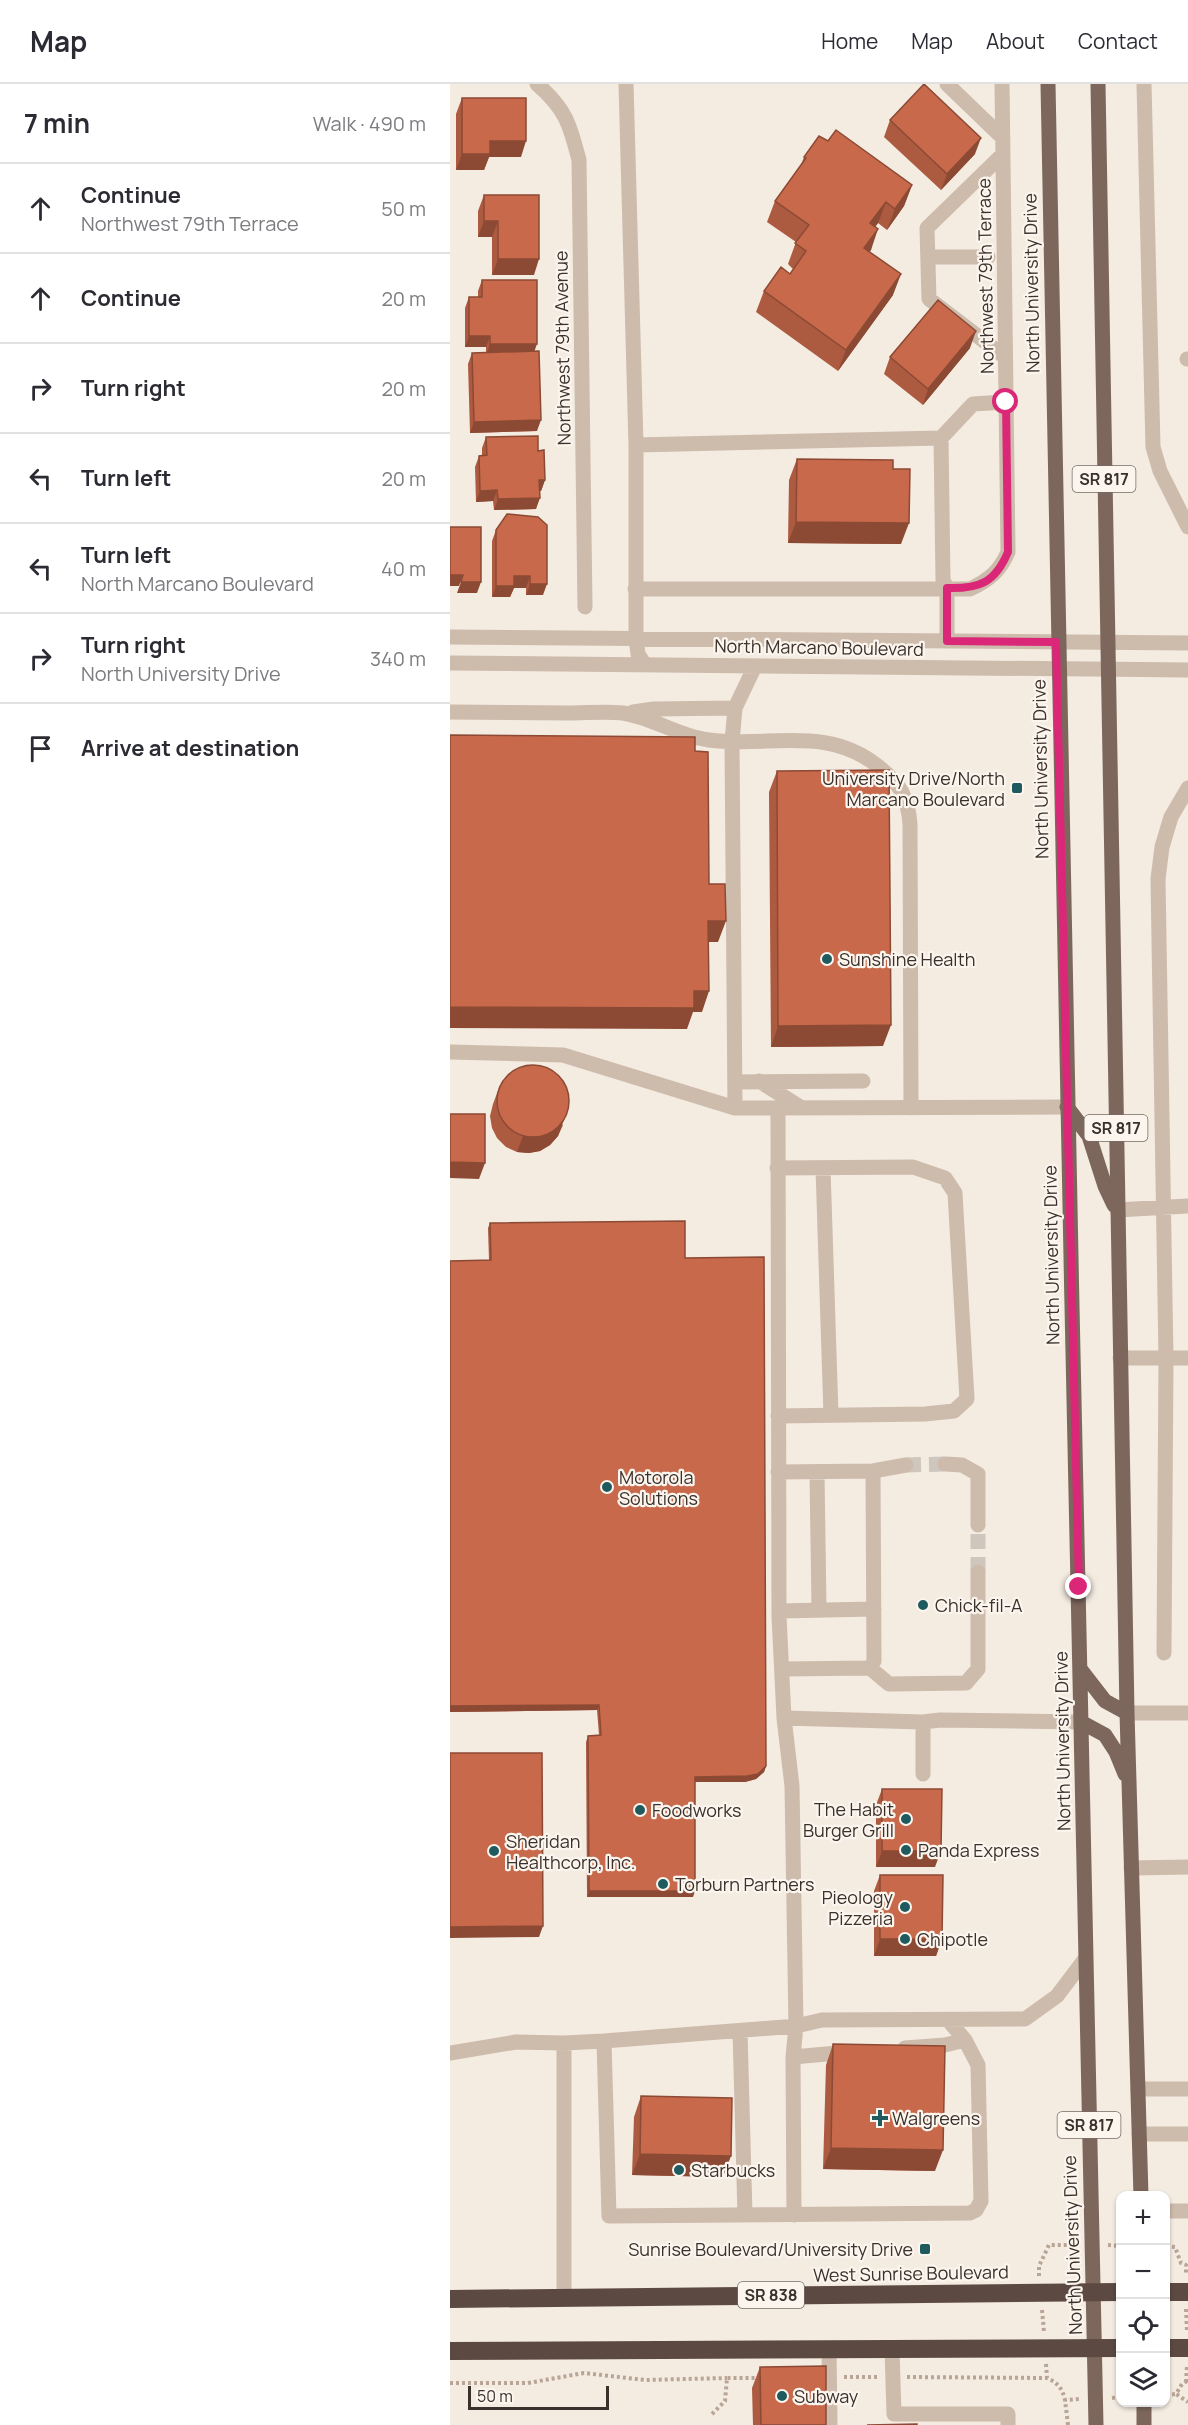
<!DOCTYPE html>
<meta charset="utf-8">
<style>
:root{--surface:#fff;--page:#f2f2f3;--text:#2b2b33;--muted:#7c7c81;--line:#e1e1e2}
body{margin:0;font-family:Manrope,sans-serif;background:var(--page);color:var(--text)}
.controls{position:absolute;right:18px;bottom:18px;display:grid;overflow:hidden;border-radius:12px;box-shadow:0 2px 4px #0004}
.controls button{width:54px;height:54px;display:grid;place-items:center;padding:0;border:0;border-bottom:2px solid var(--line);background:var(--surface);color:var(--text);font:30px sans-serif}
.scale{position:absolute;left:18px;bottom:15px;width:141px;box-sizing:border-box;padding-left:6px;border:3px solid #3b302b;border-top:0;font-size:16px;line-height:21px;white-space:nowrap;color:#3b302b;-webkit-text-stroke:4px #fbf5ee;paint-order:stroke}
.stop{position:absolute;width:18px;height:18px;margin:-14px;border:4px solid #db2777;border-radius:50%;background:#fff}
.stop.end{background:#db2777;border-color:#fff;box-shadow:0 2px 6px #0008}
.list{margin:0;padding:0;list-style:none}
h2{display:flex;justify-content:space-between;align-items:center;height:78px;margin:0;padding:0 24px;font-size:26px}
h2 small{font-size:20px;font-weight:400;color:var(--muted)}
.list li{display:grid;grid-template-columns:39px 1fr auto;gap:18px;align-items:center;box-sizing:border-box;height:90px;padding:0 24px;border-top:2px solid var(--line)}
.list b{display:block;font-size:22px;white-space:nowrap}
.list p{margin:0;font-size:20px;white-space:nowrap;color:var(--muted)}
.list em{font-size:20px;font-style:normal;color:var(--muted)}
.icon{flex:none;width:33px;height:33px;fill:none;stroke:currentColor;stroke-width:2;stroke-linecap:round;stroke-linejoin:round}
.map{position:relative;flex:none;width:738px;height:2341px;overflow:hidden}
header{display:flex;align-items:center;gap:36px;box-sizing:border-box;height:84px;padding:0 30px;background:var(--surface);border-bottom:2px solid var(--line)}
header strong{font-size:28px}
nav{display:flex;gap:33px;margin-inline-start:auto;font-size:21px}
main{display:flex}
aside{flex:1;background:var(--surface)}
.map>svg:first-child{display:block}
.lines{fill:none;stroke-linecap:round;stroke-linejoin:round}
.minor-tunnel{stroke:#cfc6bd;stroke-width:15;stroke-dasharray:15 8;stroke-linecap:butt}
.path{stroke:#b9a596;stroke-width:4;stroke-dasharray:3 3;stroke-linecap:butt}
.minor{stroke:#cdbbac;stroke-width:15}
.major{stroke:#7d675c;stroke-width:15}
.highway{stroke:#5c4a42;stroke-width:18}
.wall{fill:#ac5a40}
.shaded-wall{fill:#8c4a34}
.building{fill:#c8694b;stroke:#8c4a34;stroke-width:1.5}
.route{stroke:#db2777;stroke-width:8}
.poi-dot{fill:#1f5a5e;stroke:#fbf5ee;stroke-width:2}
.labels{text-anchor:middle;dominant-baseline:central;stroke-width:4.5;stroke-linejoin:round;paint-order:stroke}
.shield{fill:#fbf5ee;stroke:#756b66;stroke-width:1.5}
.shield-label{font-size:16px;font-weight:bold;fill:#3b302b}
.street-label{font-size:18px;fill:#3b302b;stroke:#fbf5ee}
.poi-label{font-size:18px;fill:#3b302b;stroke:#fbf5ee;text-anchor:start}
</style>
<header>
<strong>Map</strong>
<nav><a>Home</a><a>Map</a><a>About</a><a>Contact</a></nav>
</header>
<main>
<aside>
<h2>7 min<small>Walk · 490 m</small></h2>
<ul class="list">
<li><svg class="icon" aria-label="ahead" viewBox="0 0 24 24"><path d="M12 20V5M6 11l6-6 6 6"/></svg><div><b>Continue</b><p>Northwest 79th Terrace</p></div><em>50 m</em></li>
<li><svg class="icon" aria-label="ahead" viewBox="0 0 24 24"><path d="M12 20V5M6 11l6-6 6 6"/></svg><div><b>Continue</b></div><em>20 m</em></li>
<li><svg class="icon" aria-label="right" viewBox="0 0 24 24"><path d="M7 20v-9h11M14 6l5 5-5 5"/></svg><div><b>Turn right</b></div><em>20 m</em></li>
<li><svg class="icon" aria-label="left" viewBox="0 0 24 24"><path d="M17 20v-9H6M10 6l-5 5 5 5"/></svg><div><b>Turn left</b></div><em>20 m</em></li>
<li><svg class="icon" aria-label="left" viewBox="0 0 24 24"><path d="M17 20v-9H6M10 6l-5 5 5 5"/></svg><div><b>Turn left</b><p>North Marcano Boulevard</p></div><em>40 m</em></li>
<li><svg class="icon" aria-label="right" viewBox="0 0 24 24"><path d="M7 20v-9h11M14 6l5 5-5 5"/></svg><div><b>Turn right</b><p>North University Drive</p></div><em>340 m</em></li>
<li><svg class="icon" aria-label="arrive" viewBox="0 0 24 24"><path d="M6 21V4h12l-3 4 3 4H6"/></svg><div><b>Arrive at destination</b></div></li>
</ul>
</aside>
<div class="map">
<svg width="738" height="2341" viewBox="0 0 738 2341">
<rect width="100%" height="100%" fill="#f4ebe1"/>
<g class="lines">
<path class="minor-tunnel" d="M456,1381L495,1380
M528,1488V1441"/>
<path class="path" d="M658,2161L670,2162
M716,2162L725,2163L731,2179L736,2181V2190
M589,2192V2182L599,2161H627
M736,2225L737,2247
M592,2226L594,2248
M596,2280L597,2294C608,2299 612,2304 615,2316
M394,2293H428
M457,2293L597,2294
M737,2297L732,2300L726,2310L738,2318
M736,2298L737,2282
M0,2299H78L134,2289L195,2296L277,2294
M716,2311L726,2310
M662,2314L670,2313
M262,2330L275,2317L277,2294H308
M618,2341L615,2316L630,2315"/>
<path class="minor" d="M87,0C116,25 120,41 129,76L135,523
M176,0L186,361
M497,0L553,54
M694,0L703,363L710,387L738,443
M553,70L477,144L479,215L555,273
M478,173H538
M737,275H738
M491,354L523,320L556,318
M185,505H520C539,496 550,487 558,468L552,0
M0,553L738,559
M0,579L738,586
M195,581L188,570L186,554V361L491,354L493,496L497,504V557
M0,628C39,628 79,629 118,629C136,629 155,627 173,629C204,634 228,652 259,656C319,664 377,640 429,683C450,700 458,713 460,740L461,1024
M183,628L204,625L285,624
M0,968L113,971L285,1024L617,1023
M309,997L352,1024
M285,998L413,997
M285,1024L282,658L285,624L305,582
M327,1084L463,1083L495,1094L505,1109L517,1315L504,1327L475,1330L328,1332
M373,1084L381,1331
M667,1126L738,1122
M670,1274H738
M495,1380L512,1381L528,1390V1441
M423,1387L456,1381
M328,1388L423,1387L424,1577L420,1584L332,1585
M367,1388L369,1525
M329,1527L424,1525
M714,1569L716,1274L708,795L712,763L721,733L738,704
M420,1584L439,1600L516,1599L528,1585V1488
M677,1629H738
M334,1634L473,1638L490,1636L631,1638
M473,1638V1690
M681,1784L738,1783
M290,1947L295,2131
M154,1957L159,2132L520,2129L526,2126L531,2117L528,1981L515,1956L498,1936
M114,1959V2213
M455,1964L495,1961L515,1956
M0,1969L66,1958L114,1959L154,1957L346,1942L342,1702L334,1634L329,1532L328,1024
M343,1973L398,1968
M688,2005H738
M689,2050H738
M716,2127H738
M344,2131L343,1973L346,1942L372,1936L575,1935L607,1912L635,1875
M379,2265L380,2341
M442,2265L444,2330H558V2341"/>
<path class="major" d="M598,0C610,780 631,1561 646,2341
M648,0L677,1629L691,2112
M617,1023L639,1052L655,1102L664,1121
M631,1586L655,1617L677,1629
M631,1638L655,1651L666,1668L675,1690
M694,2318V2341"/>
<path class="highway" d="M716,2208H738
M0,2215L670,2208
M716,2264H738
M0,2267L670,2264"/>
</g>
<path class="wall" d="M12,14L71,73H39L34,86H6V30Z
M440,36L525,70L491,106L434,53Z
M378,57L462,101L454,122L437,146L428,139L425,143L421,166L419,168L443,211L388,287L306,228L314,207L340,190L343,185L338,180L346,158L317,138L325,117L351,81L354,73Z
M34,111L84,191H42V153H28V127Z
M32,196L84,267L87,347L20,349L18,280L22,269H36V263H15V224L19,213H28V207Z
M520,264L473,321L434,290L440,273Z
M36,353L88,367L95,396L91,407H89L86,425L44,426L43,417L26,418L25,383L29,372L32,371V364Z
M347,375L443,385L451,460L338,459L339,396Z
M46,446L93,511H76V504H64L60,513H42V457Z
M327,687L433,962L321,963L319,708Z
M49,1004L113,1041L108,1052L100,1061L90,1067L79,1069L67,1068L56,1063L47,1054L42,1044L40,1032L43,1020Z
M40,1139L235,1174L316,1682L314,1688L306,1695L295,1698H245L243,1813H137L136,1658L138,1652L149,1651L147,1626L0,1628V1177L39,1176L38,1144Z
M432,1705L485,1783H426V1721Z
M430,1791L492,1855L486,1872H424V1807Z
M383,1960L485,2087L373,2085L376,1981Z
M191,2012L273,2093L182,2091L184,2033Z
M310,2283L376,2341H303L302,2304Z"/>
<path class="shaded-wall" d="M531,54L525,70L491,106L497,90Z
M40,57H76L71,73H39L34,86H6L12,70Z
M462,101L454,122L437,146L445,125Z
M436,118L428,139L413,160L420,139Z
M34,137H48L42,153H28Z
M428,145L421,166L407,185L414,164Z
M48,175H89L84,191H42Z
M451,190L443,211L388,287L396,266Z
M526,247L520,264L473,321L478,305Z
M19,252H40L36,263H15Z
M40,260H87L83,271H36Z
M91,336L87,347L20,349L24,338Z
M89,396H95L91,407H85Z
M47,406L43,417L26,418L30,407Z
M90,414L86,425L44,426L48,415Z
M346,438L459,439L451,460L338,459Z
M0,491H13L9,502H0Z
M64,492H80L76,504H64L60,513H42L46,502Z
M11,498H31L27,509H7Z
M80,500H97L93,511H76Z
M258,837H276L268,858H250Z
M244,907H259L252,928H243L237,945L0,944V923Z
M441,941L433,962L321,963L328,942Z
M118,1025L108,1052L100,1061L90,1067L79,1069L67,1068L73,1052Z
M0,1078L35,1079L29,1095L0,1094Z
M149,1621L147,1626L0,1628V1622Z
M316,1682L314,1688L306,1695L295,1698H243L245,1693Z
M432,1767H491L485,1783H426Z
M139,1807H245L243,1813H137Z
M93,1842L89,1853L0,1854V1843Z
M430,1855H492L486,1872H424Z
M381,2064L493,2066L485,2087L373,2085Z
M190,2070L281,2072L273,2093L182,2091Z"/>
<path class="building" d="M474,0L531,54L497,90L440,36Z
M12,14H76V57H40V70H12Z
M386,46L462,101L445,125L436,118L420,139L428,145L414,164L451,190L396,266L314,207L331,183L340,190L356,167L345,159L359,141L325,117L356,74L354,73L369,52L378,57Z
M34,111H89V175H48V137H34Z
M32,196H87V260H40V252H19V213H32Z
M488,216L526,247L478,305L440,273Z
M89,267L91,336L24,338L22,269Z
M88,352V367L94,366L95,396H89L90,414L48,415L47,406L30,407L29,372L37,371L36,353Z
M347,375L443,376V385H460L459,439L346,438Z
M57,430L88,433L97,441V500H80V492H64V502H46V446Z
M0,443H31V498H11L13,491H0Z
M0,651L245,653V667L258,668L259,800H275L276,837H258L259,907H244V924L0,923Z
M439,686L441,941L328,942L327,687Z
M47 1017a36 36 0 1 1 72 0a36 36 0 1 1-72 0Z
M0,1030H35V1079L0,1078Z
M235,1137V1174L314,1173L316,1682L308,1690L297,1692L245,1693V1807H139L138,1652L151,1651L149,1621L0,1622V1177L41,1176L40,1139Z
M0,1669H92L93,1842L0,1843Z
M432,1705H492L491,1767H432Z
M430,1791H493L492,1855H430Z
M383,1960L495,1962L493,2066L381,2064Z
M191,2012L282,2014L281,2072L190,2070Z
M376,2282V2341H311L310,2283Z
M467,2340V2341H417Z"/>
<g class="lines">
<path class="route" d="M556,318L558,468C545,499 529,505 497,504V557L606,558L629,1503"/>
</g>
<g class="poi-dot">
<rect x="561" y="698" width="12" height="12" rx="3"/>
<circle cx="377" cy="875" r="6"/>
<circle cx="157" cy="1403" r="6"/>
<circle cx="473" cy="1521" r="6"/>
<circle cx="190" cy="1726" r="6"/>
<circle cx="456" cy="1735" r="6"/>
<circle cx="456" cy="1766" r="6"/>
<circle cx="44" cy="1767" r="6"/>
<circle cx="213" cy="1800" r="6"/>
<circle cx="455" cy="1823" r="6"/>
<circle cx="455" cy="1855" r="6"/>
<path d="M427 2025h6v6h6v6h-6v6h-6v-6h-6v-6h6z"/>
<circle cx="229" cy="2086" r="6"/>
<rect x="469" y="2159" width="12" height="12" rx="3"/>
<circle cx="332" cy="2312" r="6"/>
</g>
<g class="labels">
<g class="shield">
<rect x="622.5" y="382" width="63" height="26" rx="4.5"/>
<rect x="634.5" y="1031" width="63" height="26" rx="4.5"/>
<rect x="607.5" y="2028" width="63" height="26" rx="4.5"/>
<rect x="288" y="2198" width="66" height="26" rx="4.5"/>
</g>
<g class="shield-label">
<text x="654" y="395">SR 817</text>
<text x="666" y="1044">SR 817</text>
<text x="639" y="2041">SR 817</text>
<text x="321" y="2211">SR 838</text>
</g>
<g class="street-label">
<text transform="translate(535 192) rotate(-91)">Northwest 79th Terrace</text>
<text transform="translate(581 199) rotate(-91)">North University Drive</text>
<text transform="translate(112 264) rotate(-91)">Northwest 79th Avenue</text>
<text transform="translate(369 563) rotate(1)">North Marcano Boulevard</text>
<text transform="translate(590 685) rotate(-91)">North University Drive</text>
<text transform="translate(601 1171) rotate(-91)">North University Drive</text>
<text transform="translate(612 1657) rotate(-91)">North University Drive</text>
<text transform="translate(622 2161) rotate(-92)">North University Drive</text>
<text transform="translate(461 2189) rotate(-1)">West Sunrise Boulevard</text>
</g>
<g class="poi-label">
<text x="555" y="694" text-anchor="end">University Drive/North<tspan x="555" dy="21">Marcano Boulevard</tspan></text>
<text x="389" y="875">Sunshine Health</text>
<text x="169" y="1393">Motorola<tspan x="169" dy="21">Solutions</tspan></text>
<text x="485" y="1521">Chick-fil-A</text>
<text x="444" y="1725" text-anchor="end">The Habit<tspan x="444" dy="21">Burger Grill</tspan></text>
<text x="202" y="1726">Foodworks</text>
<text x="56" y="1757">Sheridan<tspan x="56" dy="21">Healthcorp, Inc.</tspan></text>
<text x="468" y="1766">Panda Express</text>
<text x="225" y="1800">Torburn Partners</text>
<text x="443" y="1813" text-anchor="end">Pieology<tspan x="443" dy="21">Pizzeria</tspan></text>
<text x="467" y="1855">Chipotle</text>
<text x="442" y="2034">Walgreens</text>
<text x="241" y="2086">Starbucks</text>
<text x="463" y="2165" text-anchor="end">Sunrise Boulevard/University Drive</text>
<text x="344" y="2312">Subway</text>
</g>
</g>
</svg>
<div class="controls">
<button>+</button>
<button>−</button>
<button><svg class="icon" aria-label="locate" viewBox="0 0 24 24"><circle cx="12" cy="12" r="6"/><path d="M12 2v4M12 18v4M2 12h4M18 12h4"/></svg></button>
<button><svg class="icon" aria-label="layers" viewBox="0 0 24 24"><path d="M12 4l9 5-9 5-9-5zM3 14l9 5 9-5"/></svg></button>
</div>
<div class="scale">50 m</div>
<div class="stop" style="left:556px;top:318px"></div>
<div class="stop end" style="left:629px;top:1503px"></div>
</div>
</main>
